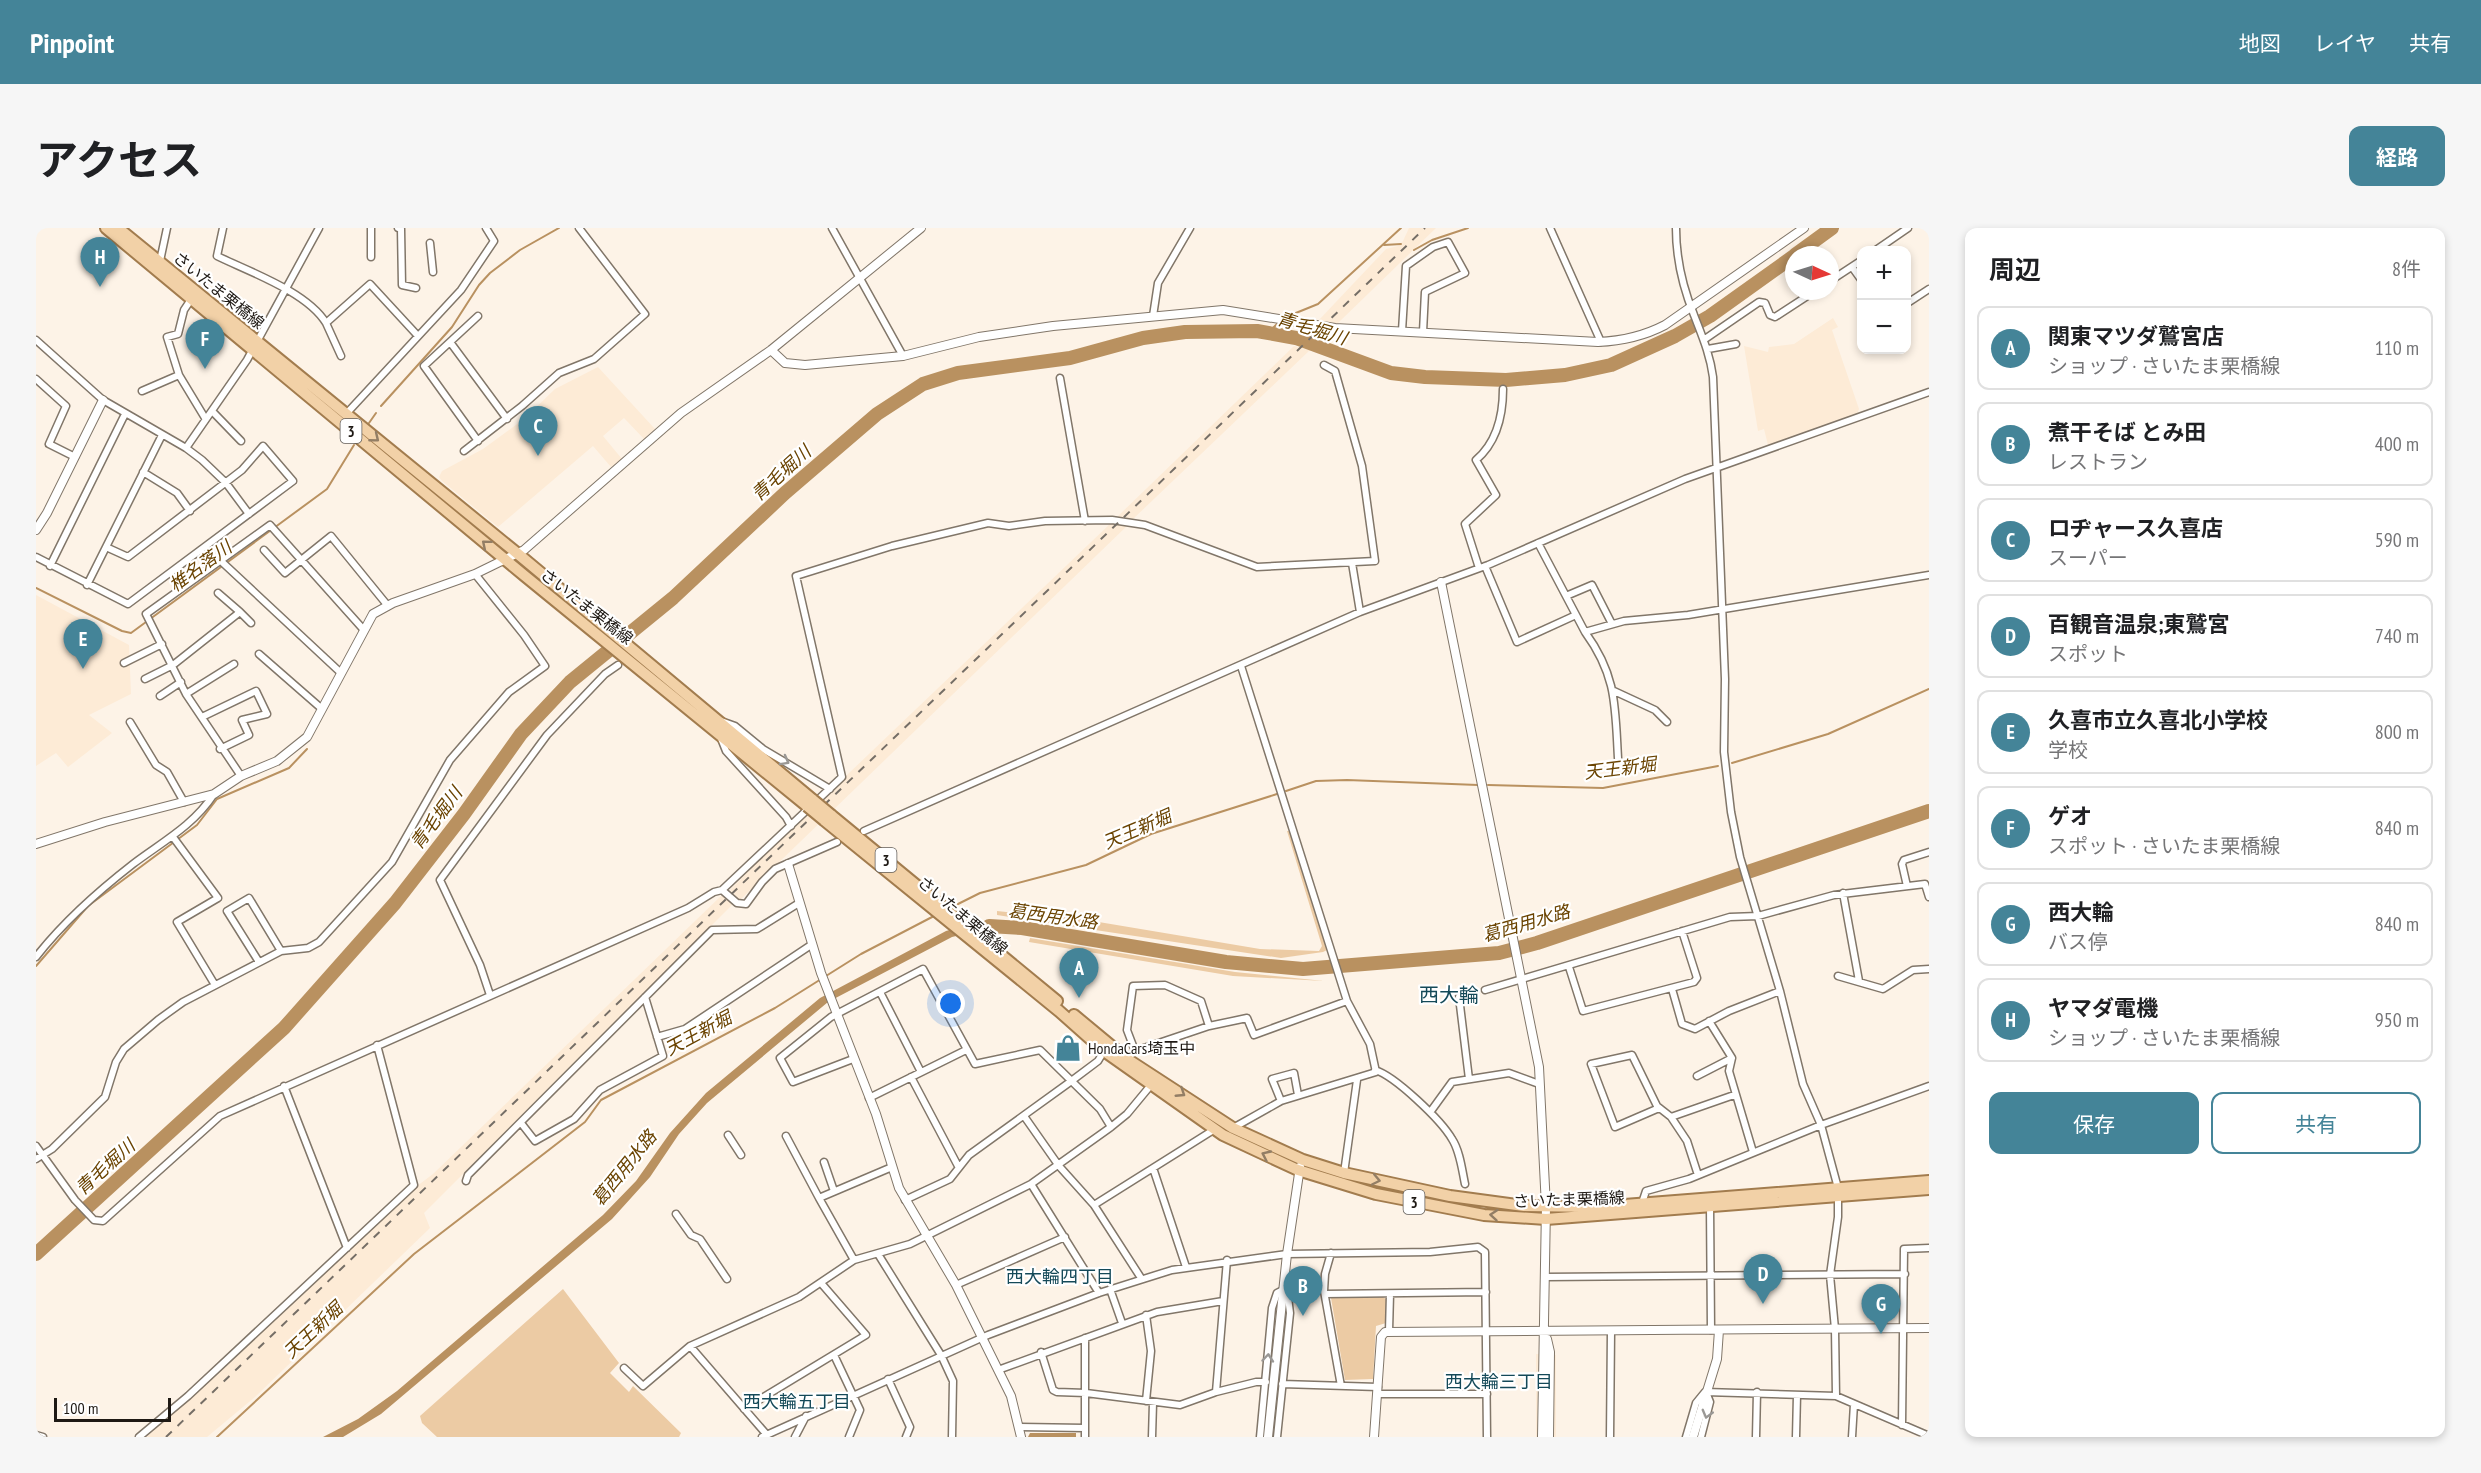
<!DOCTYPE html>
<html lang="ja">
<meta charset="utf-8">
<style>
:root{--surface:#fff;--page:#f6f6f6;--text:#202124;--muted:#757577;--line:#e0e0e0;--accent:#448498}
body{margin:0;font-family:"PT Sans Narrow","Noto Sans JP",sans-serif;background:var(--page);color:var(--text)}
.controls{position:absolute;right:18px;top:18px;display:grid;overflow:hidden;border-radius:12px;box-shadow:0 3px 9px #0003}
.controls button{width:54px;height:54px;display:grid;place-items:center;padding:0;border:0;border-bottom:2px solid var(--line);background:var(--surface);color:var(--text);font:30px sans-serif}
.compass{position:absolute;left:1749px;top:18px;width:54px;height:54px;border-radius:50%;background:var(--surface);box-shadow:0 3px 9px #0003;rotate:94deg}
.scale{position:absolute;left:18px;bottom:15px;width:117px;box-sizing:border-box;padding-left:6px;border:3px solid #1e1914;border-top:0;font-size:16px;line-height:21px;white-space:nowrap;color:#1e1914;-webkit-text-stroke:4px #fff;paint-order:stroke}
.you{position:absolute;left:915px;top:776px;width:21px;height:21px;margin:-15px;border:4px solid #fff;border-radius:50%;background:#1a73e8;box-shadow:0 0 0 9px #1a73e833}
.badge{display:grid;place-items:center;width:39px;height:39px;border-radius:50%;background:var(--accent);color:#fff;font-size:20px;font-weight:700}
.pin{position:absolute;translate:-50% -50px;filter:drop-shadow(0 2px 3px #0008)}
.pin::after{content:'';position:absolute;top:32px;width:21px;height:18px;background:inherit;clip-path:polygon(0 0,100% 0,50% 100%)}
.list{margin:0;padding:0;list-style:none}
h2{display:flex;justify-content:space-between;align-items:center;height:78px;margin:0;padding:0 24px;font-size:26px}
h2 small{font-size:20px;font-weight:400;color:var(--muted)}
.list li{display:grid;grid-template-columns:39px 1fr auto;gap:18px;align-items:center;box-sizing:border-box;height:84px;margin:0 12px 12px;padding:0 12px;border:2px solid var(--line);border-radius:12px}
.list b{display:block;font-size:22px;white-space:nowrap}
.list p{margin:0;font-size:20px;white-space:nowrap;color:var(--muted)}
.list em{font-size:20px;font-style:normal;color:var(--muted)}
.actions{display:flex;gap:12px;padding:18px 24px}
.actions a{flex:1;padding:14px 0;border:2px solid var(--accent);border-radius:12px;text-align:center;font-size:21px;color:var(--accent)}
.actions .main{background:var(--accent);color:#fff}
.map{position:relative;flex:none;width:1893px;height:1209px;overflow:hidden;border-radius:12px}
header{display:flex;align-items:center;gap:36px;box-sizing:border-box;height:84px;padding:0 30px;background:var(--accent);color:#fff}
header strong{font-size:28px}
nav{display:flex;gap:33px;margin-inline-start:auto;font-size:21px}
.intro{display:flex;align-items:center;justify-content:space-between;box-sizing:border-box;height:144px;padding:0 36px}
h1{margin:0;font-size:42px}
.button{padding:15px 27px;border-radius:12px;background:var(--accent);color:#fff;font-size:21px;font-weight:700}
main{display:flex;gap:36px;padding:0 36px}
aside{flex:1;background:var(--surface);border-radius:12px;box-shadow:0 3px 9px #0003}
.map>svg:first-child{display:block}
.built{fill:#fdebd6}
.green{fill:#eccba4}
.water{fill:#b99160}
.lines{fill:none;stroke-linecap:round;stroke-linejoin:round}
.stream{stroke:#b99160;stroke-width:2}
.river{stroke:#b99160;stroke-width:14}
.minor-casing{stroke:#817669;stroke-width:9}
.tertiary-casing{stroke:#817669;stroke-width:10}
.primary-casing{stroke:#a27c4e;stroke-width:14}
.minor{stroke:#fff;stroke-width:6}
.tertiary{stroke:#fff;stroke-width:8}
.primary{stroke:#f2d1a7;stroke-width:10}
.rail{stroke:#756e66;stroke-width:2;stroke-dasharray:8 8;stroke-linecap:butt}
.primary-bridge-casing{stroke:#a27c4e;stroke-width:14;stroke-linecap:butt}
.primary-bridge{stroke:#f2d1a7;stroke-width:10}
.oneway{stroke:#937e65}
.oneway2{stroke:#9a9895}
.labels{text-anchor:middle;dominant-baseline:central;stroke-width:4.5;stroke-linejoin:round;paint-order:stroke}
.shield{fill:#fff;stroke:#625e5a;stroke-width:1.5}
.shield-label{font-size:15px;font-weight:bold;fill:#1e1914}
.street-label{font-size:16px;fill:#1e1914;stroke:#fff}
.poi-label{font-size:16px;fill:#1e1914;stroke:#fff;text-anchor:start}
.water-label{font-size:18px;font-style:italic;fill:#6a4301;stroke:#fff}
.neighbourhood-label{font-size:18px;fill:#144958;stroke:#fff}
.quarter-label{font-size:20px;fill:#144958;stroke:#fff}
</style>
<header>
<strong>Pinpoint</strong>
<nav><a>地図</a><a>レイヤ</a><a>共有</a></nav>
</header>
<div class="intro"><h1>アクセス</h1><a class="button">経路</a></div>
<main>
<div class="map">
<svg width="1893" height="1209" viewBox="0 0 1893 1209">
<rect width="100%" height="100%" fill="#fdf3e7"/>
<path class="built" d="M1373,0H1400L1301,96L1282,93L1350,21L1362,18L1367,13Z
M1797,90L1802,99L1796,102L1823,181L1821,186L1732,217L1728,201L1722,203L1708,118L1732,124L1733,119L1758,116Z
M1275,101L1293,102L1285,111L1269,108Z
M1258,118L1274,122L1097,291L1080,290Z
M562,139L619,201L608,211L588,190L567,208L586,231L575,239L557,218L462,299L406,253L403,249L406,243L447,221L488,191L519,161Z
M1076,294L1093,296L704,672L694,662L767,589Z
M0,367L93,417L95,466L53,487L76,505L32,539L20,525L0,538Z
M686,667L697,674L696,677L388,985L394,1000L219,1169L171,1209H107L169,1157L381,958L397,946Z
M1500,1126L1520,1127V1209H1500Z"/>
<path class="green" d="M1251,603H1254L1291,722L1287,724L1245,730L961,687V683L1007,688L1009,685L1224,721L1283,723L1286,718Z
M994,710L1199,744L1288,753L1197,748L993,714Z
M527,1061L583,1135L574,1145L593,1164L597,1158L645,1205L643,1209H401L386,1195L384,1188Z
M1347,1069L1351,1072L1350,1095L1340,1098L1337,1151L1309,1152L1295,1070Z"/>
<path class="water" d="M970,694L968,702L941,703L916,709L792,774L671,875L643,906L614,949L576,991L345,1186L307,1209H287L322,1191L361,1163L567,987L600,953L634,905L670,865L784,770L910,703L938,695Z
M994,1205H1040V1209H992Z"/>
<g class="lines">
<path class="stream" d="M1348,17L1365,16
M1378,22L1396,12L1432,0
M1250,89L1282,76L1365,0
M1232,105L1243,94
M345,178L416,99L443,57L454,45L484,22L523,0
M333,195L340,185
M0,360L86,403L95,405L291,261L318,217
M1696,535L1792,506L1893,461
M1452,557L1567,560L1682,538
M1250,563L1280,553L1311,552L1442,557
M914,680L944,665L1050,637L1115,606L1241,566
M0,738L52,678L161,597L181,571L253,540L271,521
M181,1209L378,1026L549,894L565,872L739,780L825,726L898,688"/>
<path class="river" d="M1759,27L1796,0
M953,698L986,700L1190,734L1267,741L1463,725L1501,715L1893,583
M0,1026L248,800L359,675L428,586L485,506L534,454L637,370L749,265L841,186L887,156L922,145L1034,130L1107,110L1149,104L1221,103L1260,110L1355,145L1389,149L1470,152L1529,147L1575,137L1639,108L1674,88L1758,28"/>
<defs>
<path id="minor" d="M187,0L181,28C214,44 271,64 290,95
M335,0V29
M362,0L365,1L366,57L380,60
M796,0L867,128
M1514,0L1565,114
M1640,0C1640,28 1647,60 1658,87C1666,108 1674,126 1677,149L1689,451L1688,524L1695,584L1704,629L1744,763L1767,856L1785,897L1802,960V989L1794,1047L1799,1101L1800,1168
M394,15L397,44
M1840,22L1872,0
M124,33L131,0
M1816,39L1826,53
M1794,53L1826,32
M156,70L148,82L142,106L131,109L143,147L169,190
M1870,76L1893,61
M442,88L388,138L442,213
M1117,88L1122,55L1154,0
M1366,103L1370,38L1397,19L1412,14L1429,45L1389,64L1387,104
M1669,111L1723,74L1729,75L1734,87L1739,89L1779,63
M0,112L67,172L150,220L166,232L190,255L213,286
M414,114L471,191
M1672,121L1700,116
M305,128L290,95L334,56L382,108
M1024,150L1049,293
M0,151L30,178L13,216L39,229
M106,163L143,147
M176,183L205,213
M310,186L425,62L458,13L450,0
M150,220L211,132L283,0
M428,223L486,178L523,145L558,131L609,86L543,0
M107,244L141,265L154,283
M1502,315L1549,404L1588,393L1652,387L1893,347
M228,322L249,345L295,308L352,378
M0,329L92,376L257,253L227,218L206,242L92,329L70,319
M186,334L305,445
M1316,335L1324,384
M14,338L89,186
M1449,338L1481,414L1540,387
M1443,340L1429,296L1460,267L1440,232C1461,214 1467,188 1467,161
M51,357L126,207
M182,365L204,384
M1530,368L1556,357L1576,396
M1549,404C1581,448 1579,478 1582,530
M223,426L286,481
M88,435L126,416
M109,451L137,437L204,384L215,395
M1578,463L1619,482L1631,494
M150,466L198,436
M124,468L145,454
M166,489L220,463L231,486L206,492L213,507L184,521
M685,493L699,498L727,521L794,561
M94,494L120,537L131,544L148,574
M684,508L690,523L750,589L755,598
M205,548L150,466L110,386L234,297L327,401
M828,603L1324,384L1452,337L1649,251L1893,164
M137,609L182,670L141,694L179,757
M1871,658L1866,636L1868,632L1893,624
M686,662L701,675L710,676L726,654L739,641L801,614
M1807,665L1823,753
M0,729C28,693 61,664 97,636C126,614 157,598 178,566
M223,734L191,683L213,670L245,723
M1533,739L1547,783L1658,754L1661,750L1646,703
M1802,748L1847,761L1877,742L1893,741
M1636,761L1646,796L1659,801L1693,783L1744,763
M1449,762L1694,689L1722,688L1798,667L1889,656L1893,669
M844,764L885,844
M454,767L444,737L404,652L511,507L569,446L582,437
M1423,769L1433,851
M1673,793L1696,830L1693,843L1717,924
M621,809L649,801L775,717
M1099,823L1091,802L1097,758L1129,757L1165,773L1173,798
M1091,831L1099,823L1173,798L1211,790L1218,807L1311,773
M1339,842C1359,848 1405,892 1416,911C1424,923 1426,942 1429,956
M1661,848L1696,830
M875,849L922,938
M248,858L311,1020
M833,870L930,822
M1245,873L1236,851L1258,845L1262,867
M1623,880L1579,899L1555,836L1596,827L1621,878L1635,889L1651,913L1662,947
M1395,883L1416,854L1473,845L1503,856
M988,888L1023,938L1058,977L1105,1050
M1635,889L1698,867
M485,895L499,913L538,891L564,862L627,828L609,769
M1075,899L1091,886L1115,857
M1197,900L1245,873L1340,844L1334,816L1311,773L1205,438
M692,907L705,927
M750,908L783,970
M0,918L39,972L58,992L67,993L184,888L652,680L678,664L686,662L806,549L760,348L856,318L952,295L973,298L1009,293L1076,292L1109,297L1221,339L1339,333L1326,238L1299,143L1288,137
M0,931L16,921L69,869L80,834L88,821L122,792L147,774L245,723L272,720L283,714L356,634L414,532L473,464L509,438L488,407L439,346
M788,934L798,963
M1117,940L1150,1039
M1308,945L1321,852
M430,953L432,947L676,702L721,701L763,675
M995,956L1063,1065
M869,972L914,951L933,927L1034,854L1062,833L1068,823
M1606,975L1610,963L1653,951L1785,897L1893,858
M1058,977L1179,901
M1674,978L1675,1102
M640,986L655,1007L664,1011L691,1051
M1295,1025L1289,1046L1288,1063L1305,1158
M842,1026L905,1127L917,1153L916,1209
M818,1032L783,970L856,939
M1509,1049L1869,1046
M920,1057L1029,1009
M1074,1061L1086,1095
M1289,1066L1450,1064
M1110,1087L1115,1123L1110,1173
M1353,1103L1354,1066
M1049,1110V1209
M654,1118L731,1207
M1005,1124L1017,1162L1021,1164L1050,1165L1144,1177L1180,1164L1220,1154H1230
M798,1127L824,1182L813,1209
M588,1140L607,1158L654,1118L763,1069L818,1032L874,1016L995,956L1075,899L1064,881L1004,822L939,836L887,741L795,789L744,830L757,854L817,831
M962,1142L1121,1084L1187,1073
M852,1151L874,1199L870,1209
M1246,1156L1342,1159
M1180,1164L1191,1032
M1341,1166H1451
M708,1181L830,1107L785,1055
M1866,1197L1868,1021L1893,1020
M984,1199L1049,1200
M0,1207L7,1209
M103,1209L152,1168L378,957L341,817
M726,1209L952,1107L1063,1065L1136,1042L1251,1026L1394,1024L1442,1019L1449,1024L1451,1209
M759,1209L770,1188
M1116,1209L1117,1175
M1224,1209L1236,1080L1241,1065L1247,1062L1252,1069L1254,1085L1241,1209
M1574,1209L1575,1103
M1650,1209L1660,1175L1669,1164L1800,1168L1893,1208
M1665,1209L1674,1174L1670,1164
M1720,1209L1721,1164
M1760,1209L1761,1167
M1816,1209L1818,1176"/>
<path id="tertiary" d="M735,122L749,135L769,137L867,128L943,109L1017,98L1187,82L1299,100L1562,114C1585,113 1608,108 1629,97L1768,0
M0,302L11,285L67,172
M1405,354L1503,839L1510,979L1506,1209
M0,616L69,594L178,566L205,548L241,533L271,509L337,386L357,375L439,346L488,322L645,185L735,122L885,0
M752,636L785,745L840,886L863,960L920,1057L975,1168L985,1209
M1511,1111L1514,1124L1513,1209
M1232,1209L1251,1026L1264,939
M1338,1209L1345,1109L1349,1104L1893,1100
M1657,1209L1681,1131L1683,1102"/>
<path id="primary" d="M70,0L489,348L771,578
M82,0L482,326L777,572
M795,587L1021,773
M788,592L1023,783L1068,823L1187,907L1262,942L1340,966L1448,987L1510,991L1893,961
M1038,787L1091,831L1197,900L1267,932L1308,945L1414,968L1488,978L1563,979L1893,953"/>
</defs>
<use href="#minor" class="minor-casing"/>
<use href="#tertiary" class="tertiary-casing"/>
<use href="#primary" class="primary-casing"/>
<use href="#minor" class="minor"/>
<use href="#tertiary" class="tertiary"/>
<use href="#primary" class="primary"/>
<path class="rail" d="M130,1209L1389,0"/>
<defs>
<path id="primary-bridge" d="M777,572L795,587
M771,578L788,592"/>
</defs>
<use href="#primary-bridge" class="primary-bridge-casing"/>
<use href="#primary-bridge" class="primary-bridge"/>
</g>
<defs><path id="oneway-chevron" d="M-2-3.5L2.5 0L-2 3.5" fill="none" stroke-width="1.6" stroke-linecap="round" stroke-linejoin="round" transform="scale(1.5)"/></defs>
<g class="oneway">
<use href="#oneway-chevron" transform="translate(339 210) rotate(39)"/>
<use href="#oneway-chevron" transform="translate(450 316) rotate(-140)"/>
<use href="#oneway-chevron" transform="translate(1145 865) rotate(33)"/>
<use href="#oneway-chevron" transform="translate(1230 927) rotate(-155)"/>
<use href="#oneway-chevron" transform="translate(1340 952) rotate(12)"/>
<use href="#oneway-chevron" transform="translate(1458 987) rotate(-175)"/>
</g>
<g class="oneway2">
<use href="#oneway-chevron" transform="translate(749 533) rotate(29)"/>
<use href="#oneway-chevron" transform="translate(1232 1130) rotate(-85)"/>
<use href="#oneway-chevron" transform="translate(1671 1186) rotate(105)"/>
</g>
<defs>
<symbol id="shop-bare" viewBox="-9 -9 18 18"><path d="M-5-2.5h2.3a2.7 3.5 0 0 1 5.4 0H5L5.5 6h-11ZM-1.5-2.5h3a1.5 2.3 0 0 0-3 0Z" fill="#448498" stroke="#fff" stroke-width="2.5" paint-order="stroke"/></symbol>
</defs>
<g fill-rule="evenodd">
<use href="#shop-bare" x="1013" y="801" width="38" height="38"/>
</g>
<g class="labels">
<g class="shield">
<rect x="304.5" y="191" width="21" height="24" rx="4.5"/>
<rect x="839.5" y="620" width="21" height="24" rx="4.5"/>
<rect x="1367.5" y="962" width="21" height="24" rx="4.5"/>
</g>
<g class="shield-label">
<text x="315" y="203">3</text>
<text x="850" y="632">3</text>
<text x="1378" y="974">3</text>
</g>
<g class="street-label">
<text transform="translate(183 62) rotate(39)">さいたま栗橋線</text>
<text transform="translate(551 378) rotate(38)">さいたま栗橋線</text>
<text transform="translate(927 687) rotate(40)">さいたま栗橋線</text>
<text transform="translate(1533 971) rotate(-2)">さいたま栗橋線</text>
</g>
<g class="poi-label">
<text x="1052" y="820">HondaCars埼玉中</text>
</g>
<g class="water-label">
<text transform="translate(1276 100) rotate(17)">青毛堀川</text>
<text transform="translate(745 245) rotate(-42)">青毛堀川</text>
<text transform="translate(164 338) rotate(-36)">椎名落川</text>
<text transform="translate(1584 540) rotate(-7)">天王新堀</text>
<text transform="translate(400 590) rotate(-53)">青毛堀川</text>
<text transform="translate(1101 601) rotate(-23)">天王新堀</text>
<text transform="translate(1017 688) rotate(8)">葛西用水路</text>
<text transform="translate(1490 695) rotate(-16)">葛西用水路</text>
<text transform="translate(662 805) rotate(-28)">天王新堀</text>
<text transform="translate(69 939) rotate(-42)">青毛堀川</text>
<text transform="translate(588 940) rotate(-51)">葛西用水路</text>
<text transform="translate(277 1102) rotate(-43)">天王新堀</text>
</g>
<g class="neighbourhood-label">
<text x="1024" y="1048">西大輪四丁目</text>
<text x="1463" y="1153">西大輪三丁目</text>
<text x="761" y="1173">西大輪五丁目</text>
</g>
<g class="quarter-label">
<text x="1413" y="767">西大輪</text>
</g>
</g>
</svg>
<div class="controls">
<button>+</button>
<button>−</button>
</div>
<svg class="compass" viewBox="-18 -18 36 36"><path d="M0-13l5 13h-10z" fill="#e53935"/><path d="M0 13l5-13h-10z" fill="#757577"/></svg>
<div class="scale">100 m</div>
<div class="you"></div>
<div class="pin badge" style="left:1043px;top:770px">A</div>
<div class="pin badge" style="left:1267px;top:1088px">B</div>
<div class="pin badge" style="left:502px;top:228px">C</div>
<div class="pin badge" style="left:1727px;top:1076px">D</div>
<div class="pin badge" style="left:47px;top:441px">E</div>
<div class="pin badge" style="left:169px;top:141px">F</div>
<div class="pin badge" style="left:1845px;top:1106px">G</div>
<div class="pin badge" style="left:64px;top:59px">H</div>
</div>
<aside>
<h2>周辺<small>8件</small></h2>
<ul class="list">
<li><span class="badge">A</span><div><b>関東マツダ鷲宮店</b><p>ショップ · さいたま栗橋線</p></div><em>110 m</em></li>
<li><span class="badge">B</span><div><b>煮干そば とみ田</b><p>レストラン</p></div><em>400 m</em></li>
<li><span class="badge">C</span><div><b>ロヂャース久喜店</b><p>スーパー</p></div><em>590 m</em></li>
<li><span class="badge">D</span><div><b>百観音温泉;東鷲宮</b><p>スポット</p></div><em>740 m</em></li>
<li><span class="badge">E</span><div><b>久喜市立久喜北小学校</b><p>学校</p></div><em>800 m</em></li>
<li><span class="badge">F</span><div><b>ゲオ</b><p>スポット · さいたま栗橋線</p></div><em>840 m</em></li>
<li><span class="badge">G</span><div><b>西大輪</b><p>バス停</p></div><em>840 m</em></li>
<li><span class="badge">H</span><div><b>ヤマダ電機</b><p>ショップ · さいたま栗橋線</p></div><em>950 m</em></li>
</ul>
<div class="actions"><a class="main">保存</a><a>共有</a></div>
</aside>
</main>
